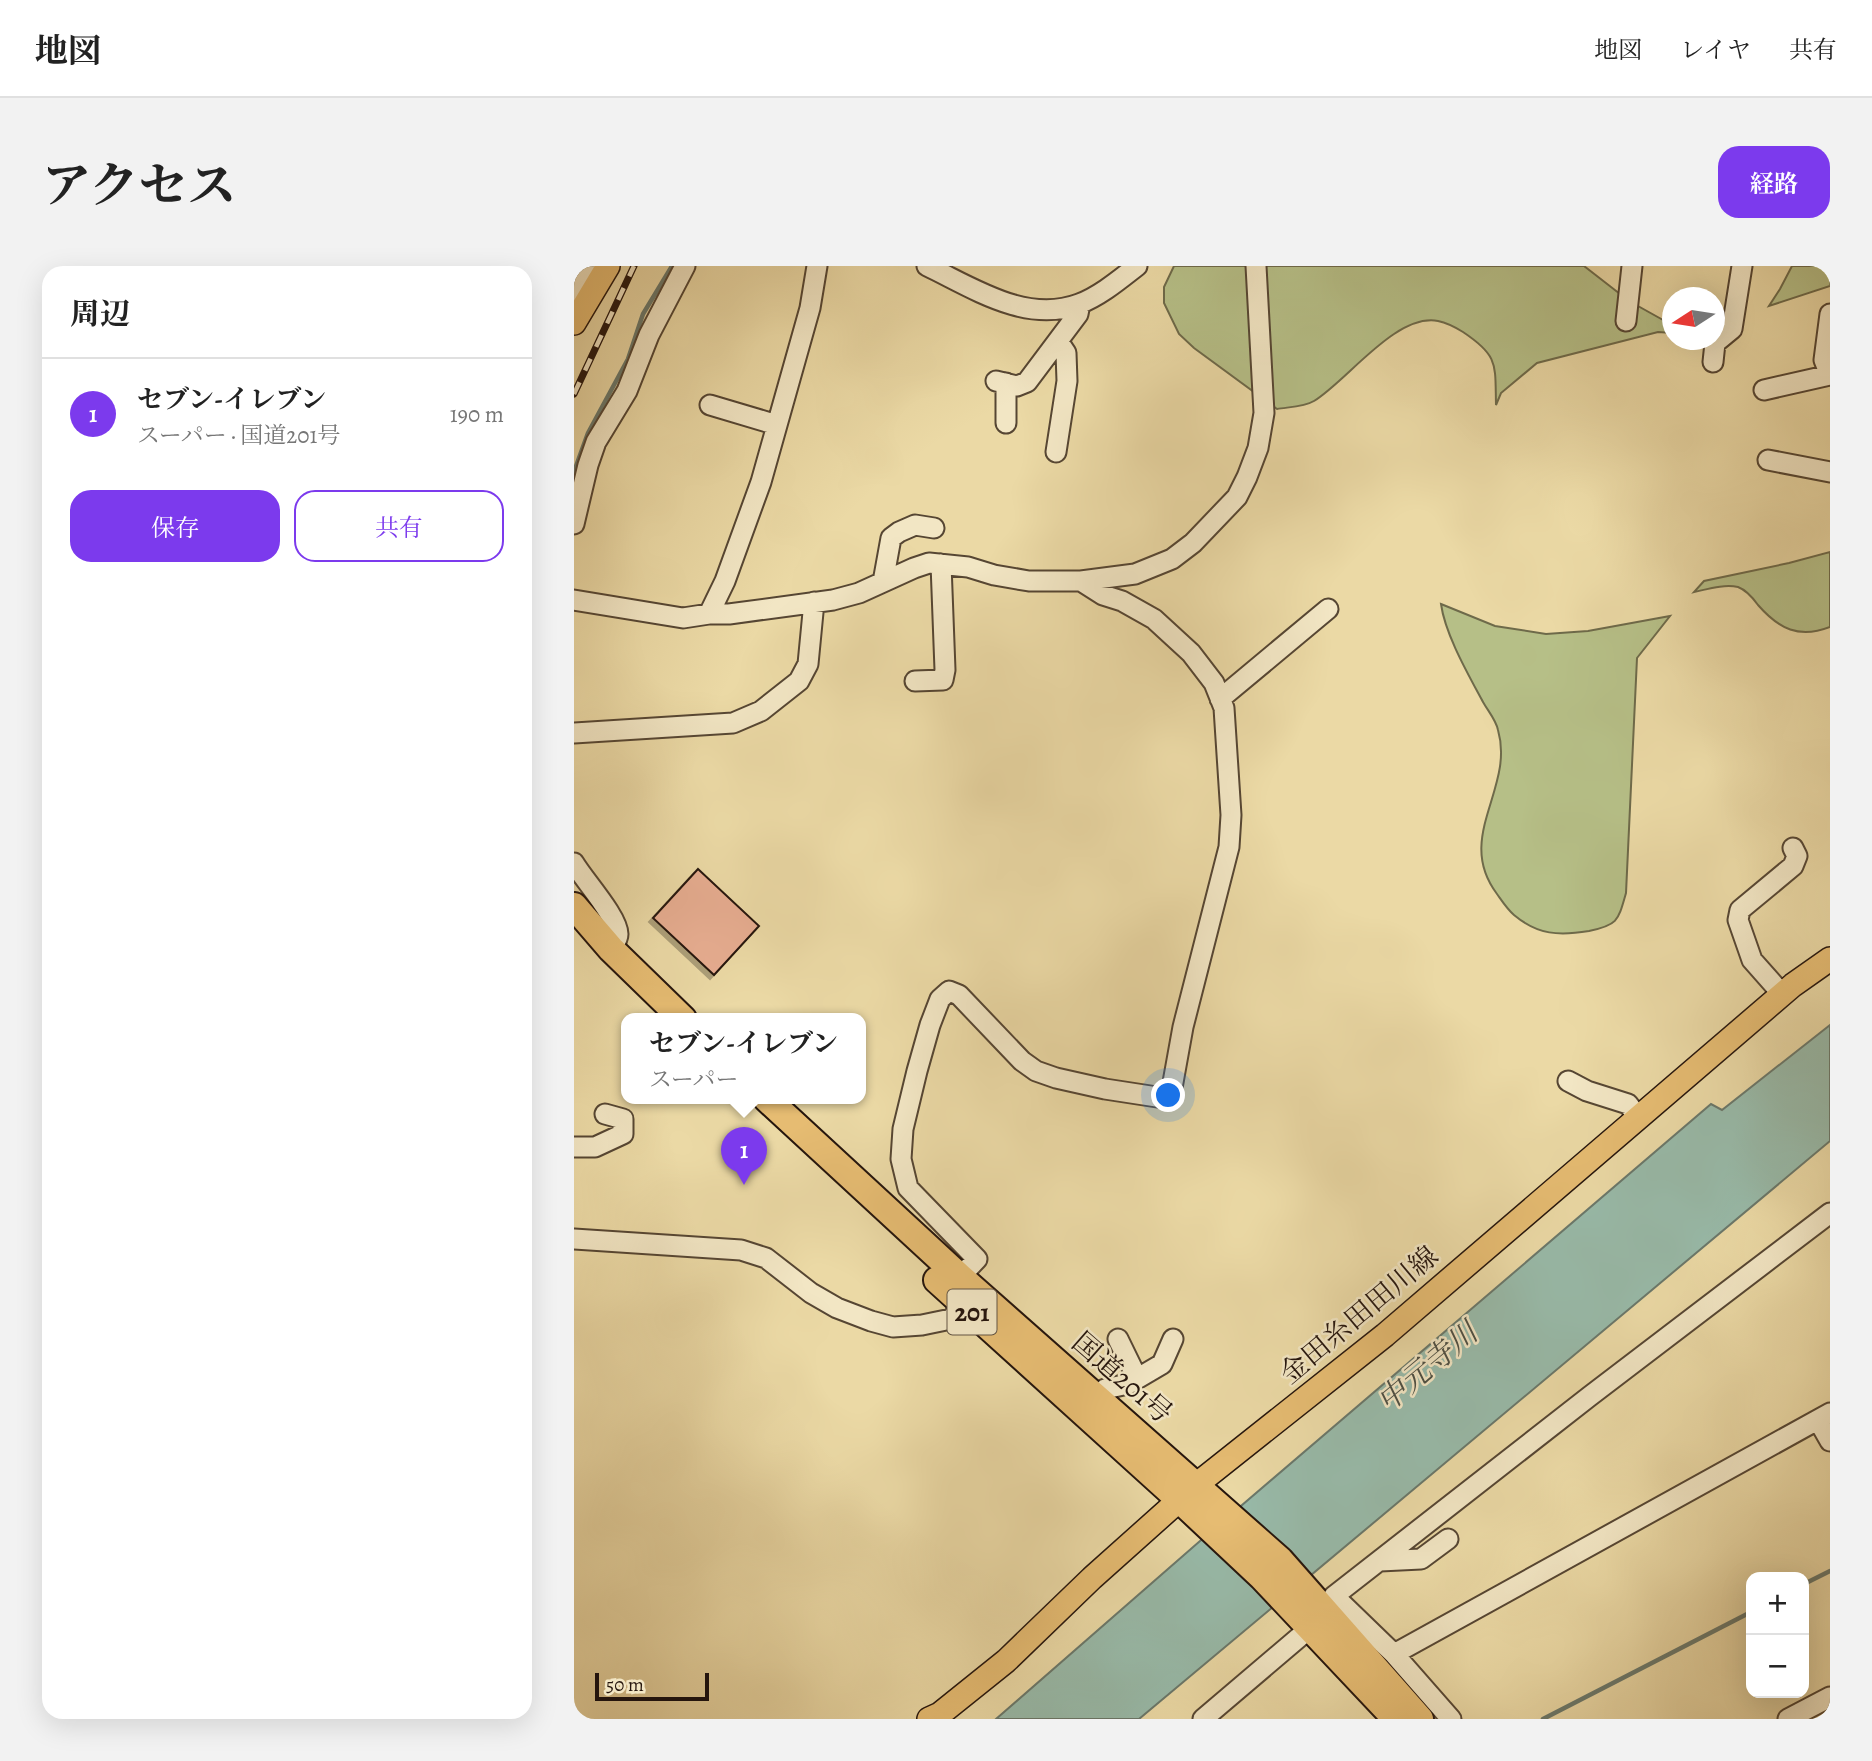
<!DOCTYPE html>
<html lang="ja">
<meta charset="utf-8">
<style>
:root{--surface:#fff;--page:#f2f2f2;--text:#222;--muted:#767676;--line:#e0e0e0;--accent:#7c3aed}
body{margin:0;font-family:Alegreya,"Noto Serif JP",serif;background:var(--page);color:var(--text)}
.controls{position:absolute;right:21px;bottom:21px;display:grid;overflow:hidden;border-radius:14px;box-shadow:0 7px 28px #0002}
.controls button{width:63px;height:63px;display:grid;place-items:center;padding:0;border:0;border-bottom:2px solid var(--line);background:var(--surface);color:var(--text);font:35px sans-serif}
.compass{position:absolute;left:1088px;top:21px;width:63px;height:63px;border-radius:50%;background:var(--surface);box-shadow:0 7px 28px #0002;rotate:258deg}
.scale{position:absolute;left:21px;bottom:18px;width:114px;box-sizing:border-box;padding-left:7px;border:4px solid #25150d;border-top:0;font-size:19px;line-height:24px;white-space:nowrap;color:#25150d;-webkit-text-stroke:5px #f2e6c4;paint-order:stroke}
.you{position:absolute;left:595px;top:830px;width:24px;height:24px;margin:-18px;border:5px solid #fff;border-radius:50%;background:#1a73e8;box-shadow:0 0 0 10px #1a73e833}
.badge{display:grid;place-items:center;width:46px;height:46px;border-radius:50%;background:var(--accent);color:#fff;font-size:23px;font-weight:700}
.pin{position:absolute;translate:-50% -58px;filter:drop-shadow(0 2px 4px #0008)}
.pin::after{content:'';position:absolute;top:37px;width:24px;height:21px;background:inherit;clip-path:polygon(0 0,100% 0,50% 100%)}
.popup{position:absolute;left:47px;top:747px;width:245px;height:91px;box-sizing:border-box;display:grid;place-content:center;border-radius:14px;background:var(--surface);filter:drop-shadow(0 2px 5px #0005);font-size:23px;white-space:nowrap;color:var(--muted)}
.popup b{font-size:26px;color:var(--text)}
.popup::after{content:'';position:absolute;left:50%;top:100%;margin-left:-14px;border:14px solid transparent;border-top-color:var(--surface)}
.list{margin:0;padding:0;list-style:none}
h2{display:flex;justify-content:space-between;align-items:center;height:91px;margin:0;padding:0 28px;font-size:30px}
h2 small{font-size:23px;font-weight:400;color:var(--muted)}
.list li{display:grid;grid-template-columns:46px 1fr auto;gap:21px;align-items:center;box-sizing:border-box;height:112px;padding:0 28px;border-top:2px solid var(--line)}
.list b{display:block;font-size:26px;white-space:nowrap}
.list p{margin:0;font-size:23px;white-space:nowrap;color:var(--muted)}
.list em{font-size:23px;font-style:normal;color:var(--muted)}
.actions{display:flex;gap:14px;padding:21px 28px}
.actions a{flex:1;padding:16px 0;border:2px solid var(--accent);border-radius:21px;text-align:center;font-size:24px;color:var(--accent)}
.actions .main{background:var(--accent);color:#fff}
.map{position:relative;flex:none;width:1256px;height:1453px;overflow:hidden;border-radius:21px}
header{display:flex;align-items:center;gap:42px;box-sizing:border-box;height:98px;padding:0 35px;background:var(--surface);border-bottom:2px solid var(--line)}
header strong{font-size:33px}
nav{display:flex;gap:38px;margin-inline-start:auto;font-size:24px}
.intro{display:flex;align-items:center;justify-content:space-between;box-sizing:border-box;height:168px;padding:0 42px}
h1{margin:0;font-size:49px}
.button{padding:18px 32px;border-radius:21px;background:var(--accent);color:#fff;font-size:24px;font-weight:700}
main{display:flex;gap:42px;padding:0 42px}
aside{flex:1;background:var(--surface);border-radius:21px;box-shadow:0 7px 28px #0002}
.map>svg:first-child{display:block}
.green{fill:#b6bf87;stroke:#6e6a4a;stroke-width:2}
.water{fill:#98baa9;stroke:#6a786b;stroke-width:2}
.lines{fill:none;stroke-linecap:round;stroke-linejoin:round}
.stream{stroke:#6a786b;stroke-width:4.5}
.building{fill:#e7ad91;stroke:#25150d;stroke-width:2;filter:url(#shadow)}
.minor-casing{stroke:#564633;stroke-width:23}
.major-casing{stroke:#25150d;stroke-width:26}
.highway-casing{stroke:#25150d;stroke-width:30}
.minor{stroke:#f2e6c4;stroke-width:19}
.major{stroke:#e6bc72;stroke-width:23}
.highway{stroke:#e6bc72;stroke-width:26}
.rail-casing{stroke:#25150d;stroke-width:7}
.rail{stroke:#f2e6c4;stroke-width:4.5;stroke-dasharray:13;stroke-linecap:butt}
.labels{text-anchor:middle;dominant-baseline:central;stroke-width:5;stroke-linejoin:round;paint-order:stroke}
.shield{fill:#f2e6c4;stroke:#625444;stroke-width:2}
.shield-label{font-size:26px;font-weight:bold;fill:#25150d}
.street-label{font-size:28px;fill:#25150d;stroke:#f2e6c4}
.water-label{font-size:30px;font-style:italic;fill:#4d4f44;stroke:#f2e6c4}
</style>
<header>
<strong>地図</strong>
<nav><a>地図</a><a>レイヤ</a><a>共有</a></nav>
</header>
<div class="intro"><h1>アクセス</h1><a class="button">経路</a></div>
<main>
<aside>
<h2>周辺<small></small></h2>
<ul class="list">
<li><span class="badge">1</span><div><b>セブン-イレブン</b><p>スーパー · 国道201号</p></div><em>190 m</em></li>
</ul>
<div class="actions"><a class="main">保存</a><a>共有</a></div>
</aside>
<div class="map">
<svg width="1256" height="1453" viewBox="0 0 1256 1453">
<defs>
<filter id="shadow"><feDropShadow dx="-4" dy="4" stdDeviation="0" flood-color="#0004"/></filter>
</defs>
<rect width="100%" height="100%" fill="#ebd9a5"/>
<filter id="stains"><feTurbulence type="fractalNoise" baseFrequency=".00286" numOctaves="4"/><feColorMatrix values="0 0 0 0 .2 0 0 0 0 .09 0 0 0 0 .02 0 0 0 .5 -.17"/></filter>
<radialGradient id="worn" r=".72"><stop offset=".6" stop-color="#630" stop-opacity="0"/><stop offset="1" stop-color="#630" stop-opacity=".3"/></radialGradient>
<path class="green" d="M600,0H1010L1055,35L1098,59V67L1084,66L963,97L927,127L922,139C921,98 925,90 889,66C881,61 874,57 864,55C822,47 774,114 740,135C730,141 714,141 703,143L620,82L605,68L590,37V21Z
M1218,0H1256V20L1195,40L1206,23Z
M1256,286V361C1225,373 1205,363 1184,339C1179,332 1172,324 1164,321C1150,318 1134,323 1120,326L1130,315L1215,297Z
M867,338L921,360L972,368L1014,365L1096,350L1063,392L1052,627C1044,655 1044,659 1015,665C985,670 964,669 940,649C933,643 928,635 923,628C880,571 941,523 924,464C922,454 914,445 909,436C894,408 871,368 867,338Z"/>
<path class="water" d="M1256,759V875L565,1453H422L626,1275L1137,838L1148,844Z"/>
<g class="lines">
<path class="stream" d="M0,206L14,167L54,93L69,48L98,0
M1230,1318L1256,1305
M969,1453L1177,1346"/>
</g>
<path class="building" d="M124,603L185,660L140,709L79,652Z"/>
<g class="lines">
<defs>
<path id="minor" d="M353,0C399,22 452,58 505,38C526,30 545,14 563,0
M0,33L18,0
M1052,55L1058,0
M1139,96L1141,77L1158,63L1168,0
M422,115L443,120L453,116L504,48L506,38
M1190,124L1256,109L1250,94L1256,48
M136,139L203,159
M432,157V117
M482,186L493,115L492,87L484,75
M1194,194L1256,206
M0,258L14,199L22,176L53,125L75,69L111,0
M309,316L317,272L325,266L341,259L360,262
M0,334L109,352L135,348H155L259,334L285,327L340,302L355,297L394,301L420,309L455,315H507L561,308L598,293L619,277L663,231L673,211L684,182L690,147L682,0
M135,348L151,315L187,216L236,42L243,0
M341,415L369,414L371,404L367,298
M646,433L754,343
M0,467L159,457L187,445L225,415L234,398L240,336
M0,597C10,614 44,651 44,668C44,674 40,678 37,683
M1208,728L1178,694L1164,654L1166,644L1219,600L1223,590L1219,582
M994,815L1013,825L1054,838L1064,851
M0,881H21L49,868V853L31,848
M0,973L167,984L192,992L237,1027L263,1042L297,1055L319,1061L348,1059L377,1053L390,1039
M386,1011L403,993L334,922L327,893L329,863L343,805L356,759L366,733L375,725L385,729L448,795L462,805L482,812L531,823L596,833L609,761L655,581L657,549L650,442L640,417L617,387L580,353L548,335L529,329L507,315
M544,1073L563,1112
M523,1132L531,1123L554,1118L588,1098L599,1073
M1244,1154L1256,1175
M806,1295L847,1293L874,1273
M760,1330L820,1388L877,1453
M820,1388L1256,1147
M629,1453L736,1362L751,1346L760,1330L1016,1130L1256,947
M1214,1453L1256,1431"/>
<path id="major" d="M0,57L34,0
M355,1453L366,1448L432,1395L518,1312L622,1219L811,1069L1219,719L1256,693"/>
<path id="highway" d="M0,640L37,683L109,753
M193,833L386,1011L706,1294L846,1453
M363,1014L606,1234L688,1311L822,1453"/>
</defs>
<use href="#minor" class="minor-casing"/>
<use href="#major" class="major-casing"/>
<use href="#highway" class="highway-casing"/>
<use href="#minor" class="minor"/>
<use href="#major" class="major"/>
<use href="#highway" class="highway"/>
<defs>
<path id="rail" d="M0,128L60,0"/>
</defs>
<use href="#rail" class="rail-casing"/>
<use href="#rail" class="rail"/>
</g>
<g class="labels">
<rect class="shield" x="373.5" y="1023.5" width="49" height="45" rx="5"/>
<g class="shield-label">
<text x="398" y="1046">201</text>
</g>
<g class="street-label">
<text transform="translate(785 1049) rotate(-40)">金田糸田田川線</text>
<text transform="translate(548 1112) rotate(41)">国道201号</text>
</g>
<g class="water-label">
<text transform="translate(853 1101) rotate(-40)">中元寺川</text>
</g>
</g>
<rect width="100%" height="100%" filter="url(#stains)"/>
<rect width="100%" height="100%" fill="url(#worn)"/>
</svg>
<div class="controls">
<button>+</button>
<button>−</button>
</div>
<svg class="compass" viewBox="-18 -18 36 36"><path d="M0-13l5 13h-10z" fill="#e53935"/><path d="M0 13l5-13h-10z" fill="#767676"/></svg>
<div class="scale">50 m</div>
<div class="you"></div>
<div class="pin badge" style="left:170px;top:919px">1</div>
<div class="popup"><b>セブン-イレブン</b>スーパー</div>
</div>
</main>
